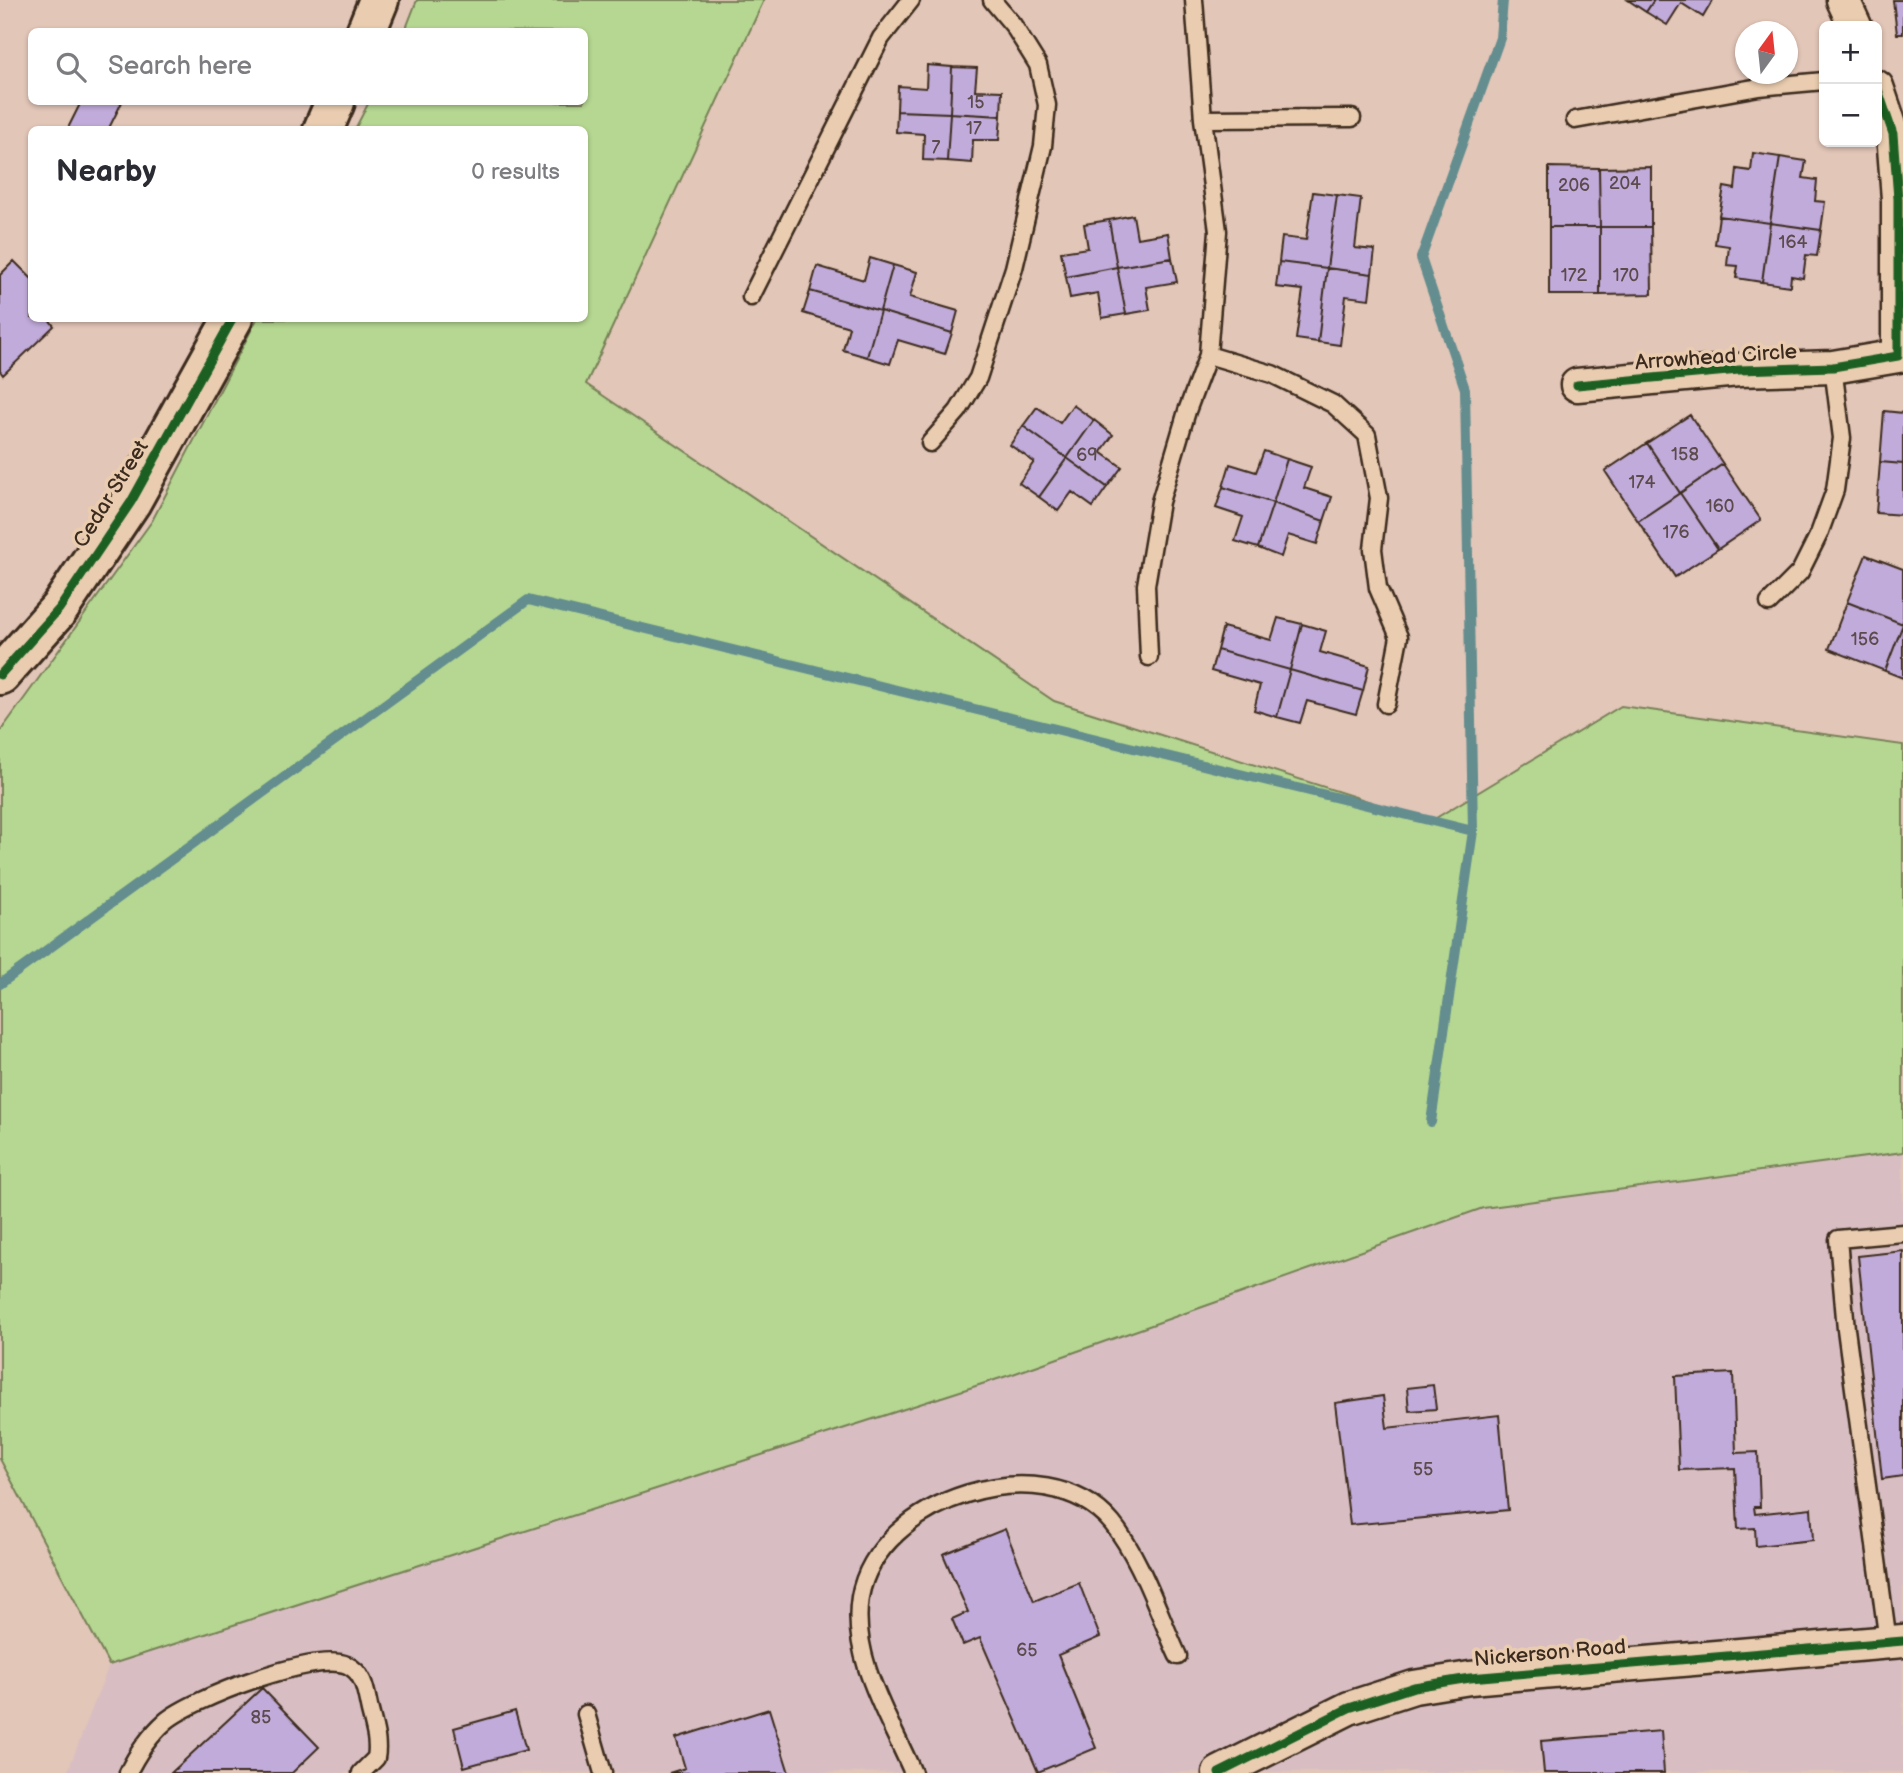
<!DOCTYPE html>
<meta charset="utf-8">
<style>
:root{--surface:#fff;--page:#f7f7f7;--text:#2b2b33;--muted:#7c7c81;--line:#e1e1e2}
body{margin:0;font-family:"Balsamiq Sans",sans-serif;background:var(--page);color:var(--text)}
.controls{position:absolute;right:21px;top:21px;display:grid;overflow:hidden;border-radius:10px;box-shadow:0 2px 5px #0004}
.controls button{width:63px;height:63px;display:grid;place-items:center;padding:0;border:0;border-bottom:2px solid var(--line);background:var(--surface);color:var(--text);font:35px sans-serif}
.compass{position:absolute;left:1735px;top:21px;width:63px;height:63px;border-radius:50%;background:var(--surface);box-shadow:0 2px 5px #0004;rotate:15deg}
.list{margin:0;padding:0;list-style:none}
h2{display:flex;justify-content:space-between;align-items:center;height:91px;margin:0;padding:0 28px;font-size:30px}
h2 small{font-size:23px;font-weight:400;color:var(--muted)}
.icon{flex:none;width:38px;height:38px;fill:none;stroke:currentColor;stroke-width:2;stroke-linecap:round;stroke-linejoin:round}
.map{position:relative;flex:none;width:1903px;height:1773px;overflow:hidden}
.search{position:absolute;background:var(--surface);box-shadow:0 2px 5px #0004;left:28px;top:28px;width:560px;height:77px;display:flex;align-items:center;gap:18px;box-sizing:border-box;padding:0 24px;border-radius:10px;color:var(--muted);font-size:26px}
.panel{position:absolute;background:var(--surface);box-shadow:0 2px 5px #0004;left:28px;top:126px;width:560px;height:196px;border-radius:10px}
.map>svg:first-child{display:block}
.built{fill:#d8bec2}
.green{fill:#b5d791;stroke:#788058;stroke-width:2}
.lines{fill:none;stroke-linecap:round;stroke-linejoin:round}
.stream{stroke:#648d8e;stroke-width:10}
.building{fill:#c1abda;stroke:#3b2a1e;stroke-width:2}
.service-casing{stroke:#3b2a1e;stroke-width:21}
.minor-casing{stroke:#3b2a1e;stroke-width:37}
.tertiary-casing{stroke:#3b2a1e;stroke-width:44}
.service{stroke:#eacdb0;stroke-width:16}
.minor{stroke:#eacdb0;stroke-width:32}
.tertiary{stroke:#eacdb0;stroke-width:38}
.cycleway-casing{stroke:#eacdb0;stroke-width:13}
.cycleway{stroke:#1b5e20;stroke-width:9}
.labels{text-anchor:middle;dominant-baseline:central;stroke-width:7;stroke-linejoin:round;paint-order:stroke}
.number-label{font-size:18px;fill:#5c4a4d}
.street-label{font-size:21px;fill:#3b2a1e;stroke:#eacdb0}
</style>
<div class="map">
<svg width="1903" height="1773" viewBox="0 0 1903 1773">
<rect width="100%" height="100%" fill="#e2c6b8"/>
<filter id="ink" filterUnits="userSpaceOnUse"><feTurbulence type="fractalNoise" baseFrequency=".0143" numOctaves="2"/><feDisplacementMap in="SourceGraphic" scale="14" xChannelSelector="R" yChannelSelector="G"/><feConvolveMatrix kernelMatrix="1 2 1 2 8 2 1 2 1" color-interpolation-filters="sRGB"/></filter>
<g filter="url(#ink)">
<path class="built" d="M1903,1152V1772L67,1773L109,1665L1483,1208Z"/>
<path class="green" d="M417,0H764L586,384L1054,701L1431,821L1621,706L1903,745V1152L1483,1208L1010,1375L109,1665L0,1459V732L152,521L257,319L584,318V130L355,129L369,102H584V32L405,31Z"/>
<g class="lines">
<path class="stream" d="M0,984L528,600L1473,831
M1431,1122L1473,831L1465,389L1421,258L1500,38L1503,0"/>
</g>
<path class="building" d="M1628,0H1654L1646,12Z
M1654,0H1713L1703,17L1681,3L1667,25L1646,12Z
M1893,0H1903V34H1897Z
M927,65L952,67L950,113L897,111L898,86L926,88Z
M952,67L977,68L975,90L1002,91L1001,116L950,113Z
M81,102H122L108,130H67Z
M897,111L950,113L947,161L923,160L924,134L896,132Z
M950,113L1001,116L999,140H973L972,163L947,161Z
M1753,153L1780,157L1770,223L1719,216L1724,187L1735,189L1737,169L1751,171Z
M1780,157L1806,161L1803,178L1817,180L1815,201L1825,202L1821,230L1770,223Z
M1549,167L1599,168L1600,227H1549Z
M1651,167V227H1600L1599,168Z
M1313,192L1337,195L1327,268L1279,262L1282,237L1306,240Z
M1337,195L1361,198L1355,248L1375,250L1372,274L1327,268Z
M1133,215L1137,238L1168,233L1172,258L1117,267L1109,220Z
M1719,216L1770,223L1762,282L1736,278L1738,266L1727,265L1729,246L1715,244Z
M1109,220L1117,267L1066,277L1061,252L1088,248L1084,224Z
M1770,223L1821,230L1817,256L1806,255L1803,278L1791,276L1790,286L1762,282Z
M1549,227H1600V295H1549Z
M1600,227H1651L1652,294L1600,295Z
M870,258L893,265L880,311L810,291L817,266L864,280Z
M1172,258L1177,282L1146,287L1150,310L1126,314L1117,267Z
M14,261L32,279V318H48L54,326L3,375L0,371V275Z
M1279,262L1327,268L1318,342L1296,339L1303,290L1276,287Z
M893,265L917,272L910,297L958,311L952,333L880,311Z
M1117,267L1126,314L1102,318L1098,293L1070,298L1066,277Z
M1327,268L1372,274L1369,299L1346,296L1340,345L1318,342Z
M810,291L880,311L867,357L843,350L849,327L803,313Z
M880,311L952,333L945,354L898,340L890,364L867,357Z
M1073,405L1094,420L1067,458L1023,426L1037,407L1060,423Z
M1884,411L1903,413V464L1880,462Z
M1690,415L1723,464L1680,493L1647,443Z
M1094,420L1113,435L1101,452L1122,467L1107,487L1067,458Z
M1023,426L1067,458L1039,497L1019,483L1034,462L1010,445Z
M1647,443L1680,493L1638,521L1605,471Z
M1264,451L1287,459L1273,503L1223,487L1230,464L1256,472Z
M1067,458L1107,487L1093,507L1072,492L1058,511L1039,497Z
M1287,459L1311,467L1304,488L1332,497L1324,521L1273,503Z
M1880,462L1903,464V515L1876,513Z
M1723,464L1761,520L1718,549L1680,493Z
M1223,487L1273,503L1258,548L1235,541L1243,517L1216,508Z
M1680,493L1718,549L1675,577L1638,521Z
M1273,503L1324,521L1317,544L1288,535L1281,557L1258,548Z
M1866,555L1903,569V624L1847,602Z
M1847,602L1903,624L1885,671L1829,649Z
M1278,618L1302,624L1290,670L1217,650L1223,627L1271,640Z
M1302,624L1326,631L1320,652L1369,666L1363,691L1290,670Z
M1903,624V678L1885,671Z
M1217,650L1290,670L1277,717L1254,710L1260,685L1211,671Z
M1290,670L1363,691L1356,714L1307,701L1300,723L1277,717Z
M1903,1251V1476L1882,1479L1858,1256Z
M1733,1373L1736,1453L1758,1452L1760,1507H1754L1755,1514L1811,1508L1813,1540L1756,1546L1755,1528L1738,1529L1735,1468L1679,1470L1675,1376Z
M1433,1385L1436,1409L1409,1411L1407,1388Z
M1383,1396L1387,1428L1499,1415L1508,1510L1350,1525L1335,1403Z
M1005,1529L1034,1601L1079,1583L1100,1637L1058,1655L1096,1748L1038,1772L980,1638L963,1645L952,1619L968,1612L943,1554Z
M262,1688L319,1747L292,1773H171Z
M769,1709L789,1773H669L685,1768L676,1738Z
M515,1711L526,1750L464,1767L454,1728Z
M1661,1731L1664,1773H1544L1541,1741Z"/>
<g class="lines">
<defs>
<path id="service" d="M1194,0L1203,119L1218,231L1208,355L1272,374L1333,404L1367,435L1379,498L1373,549L1378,588L1399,637L1386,704
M1203,119L1352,118
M1575,120L1759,87L1824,81
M751,297L881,38L911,0
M930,443L958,411L978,378L1014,268L1043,146L1047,105L1038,65L1013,25L992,0
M1769,603L1800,572L1819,534L1835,490L1842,438L1833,367
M1149,657L1146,585L1160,502L1187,411L1208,355
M1888,1642L1846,1329L1838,1239L1903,1233
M586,1714L603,1773
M128,1773C136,1755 151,1734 166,1721C192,1699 315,1651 347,1665C365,1673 366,1694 370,1711C374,1727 379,1742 376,1758L361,1773
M913,1773C890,1719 850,1658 860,1597C877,1499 1045,1444 1112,1523C1141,1558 1159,1615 1178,1656"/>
<path id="minor" d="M1843,0L1855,26
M1577,385L1739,370L1833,367L1898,356V199L1893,134L1877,87
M1219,1773L1349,1708L1414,1687L1470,1678L1903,1641"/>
<path id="tertiary" d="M366,32L379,0
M323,130L335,102
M0,675L59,609L131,502L233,318"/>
</defs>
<use href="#service" class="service-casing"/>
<use href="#minor" class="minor-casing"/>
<use href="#tertiary" class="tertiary-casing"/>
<use href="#service" class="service"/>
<use href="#minor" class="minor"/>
<use href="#tertiary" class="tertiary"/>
<defs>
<path id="cycleway" d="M1577,385L1739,370L1833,367L1898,356V199L1893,134L1877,87
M0,675L59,609L131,502L233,318
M1219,1773L1349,1708L1414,1687L1470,1678L1903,1641"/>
</defs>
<use href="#cycleway" class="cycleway-casing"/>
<use href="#cycleway" class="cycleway"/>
</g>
</g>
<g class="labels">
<g class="number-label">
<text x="976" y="102">15</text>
<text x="974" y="128">17</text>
<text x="936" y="147">7</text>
<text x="1625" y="183">204</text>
<text x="1574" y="185">206</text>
<text x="1793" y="242">164</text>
<text x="1574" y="275">172</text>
<text x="1626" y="275">170</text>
<text x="1685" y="454">158</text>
<text x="1087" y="455">69</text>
<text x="1642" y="482">174</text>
<text x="1720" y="506">160</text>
<text x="1676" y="532">176</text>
<text x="1865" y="639">156</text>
<text x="1423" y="1469">55</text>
<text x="1027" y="1650">65</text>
<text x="261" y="1717">85</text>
</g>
<g class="street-label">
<text transform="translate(1716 357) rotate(-4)">Arrowhead Circle</text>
<text transform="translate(111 494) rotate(-58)">Cedar Street</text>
<text transform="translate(1550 1653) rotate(-5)">Nickerson Road</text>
</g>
</g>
</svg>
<div class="controls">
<button>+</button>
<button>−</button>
</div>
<svg class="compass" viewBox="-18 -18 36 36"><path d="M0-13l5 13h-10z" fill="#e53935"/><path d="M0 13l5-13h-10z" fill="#7c7c81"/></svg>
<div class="search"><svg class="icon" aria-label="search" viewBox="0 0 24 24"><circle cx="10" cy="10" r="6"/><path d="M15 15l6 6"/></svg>Search here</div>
<section class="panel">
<h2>Nearby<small>0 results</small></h2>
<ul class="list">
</ul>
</section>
</div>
